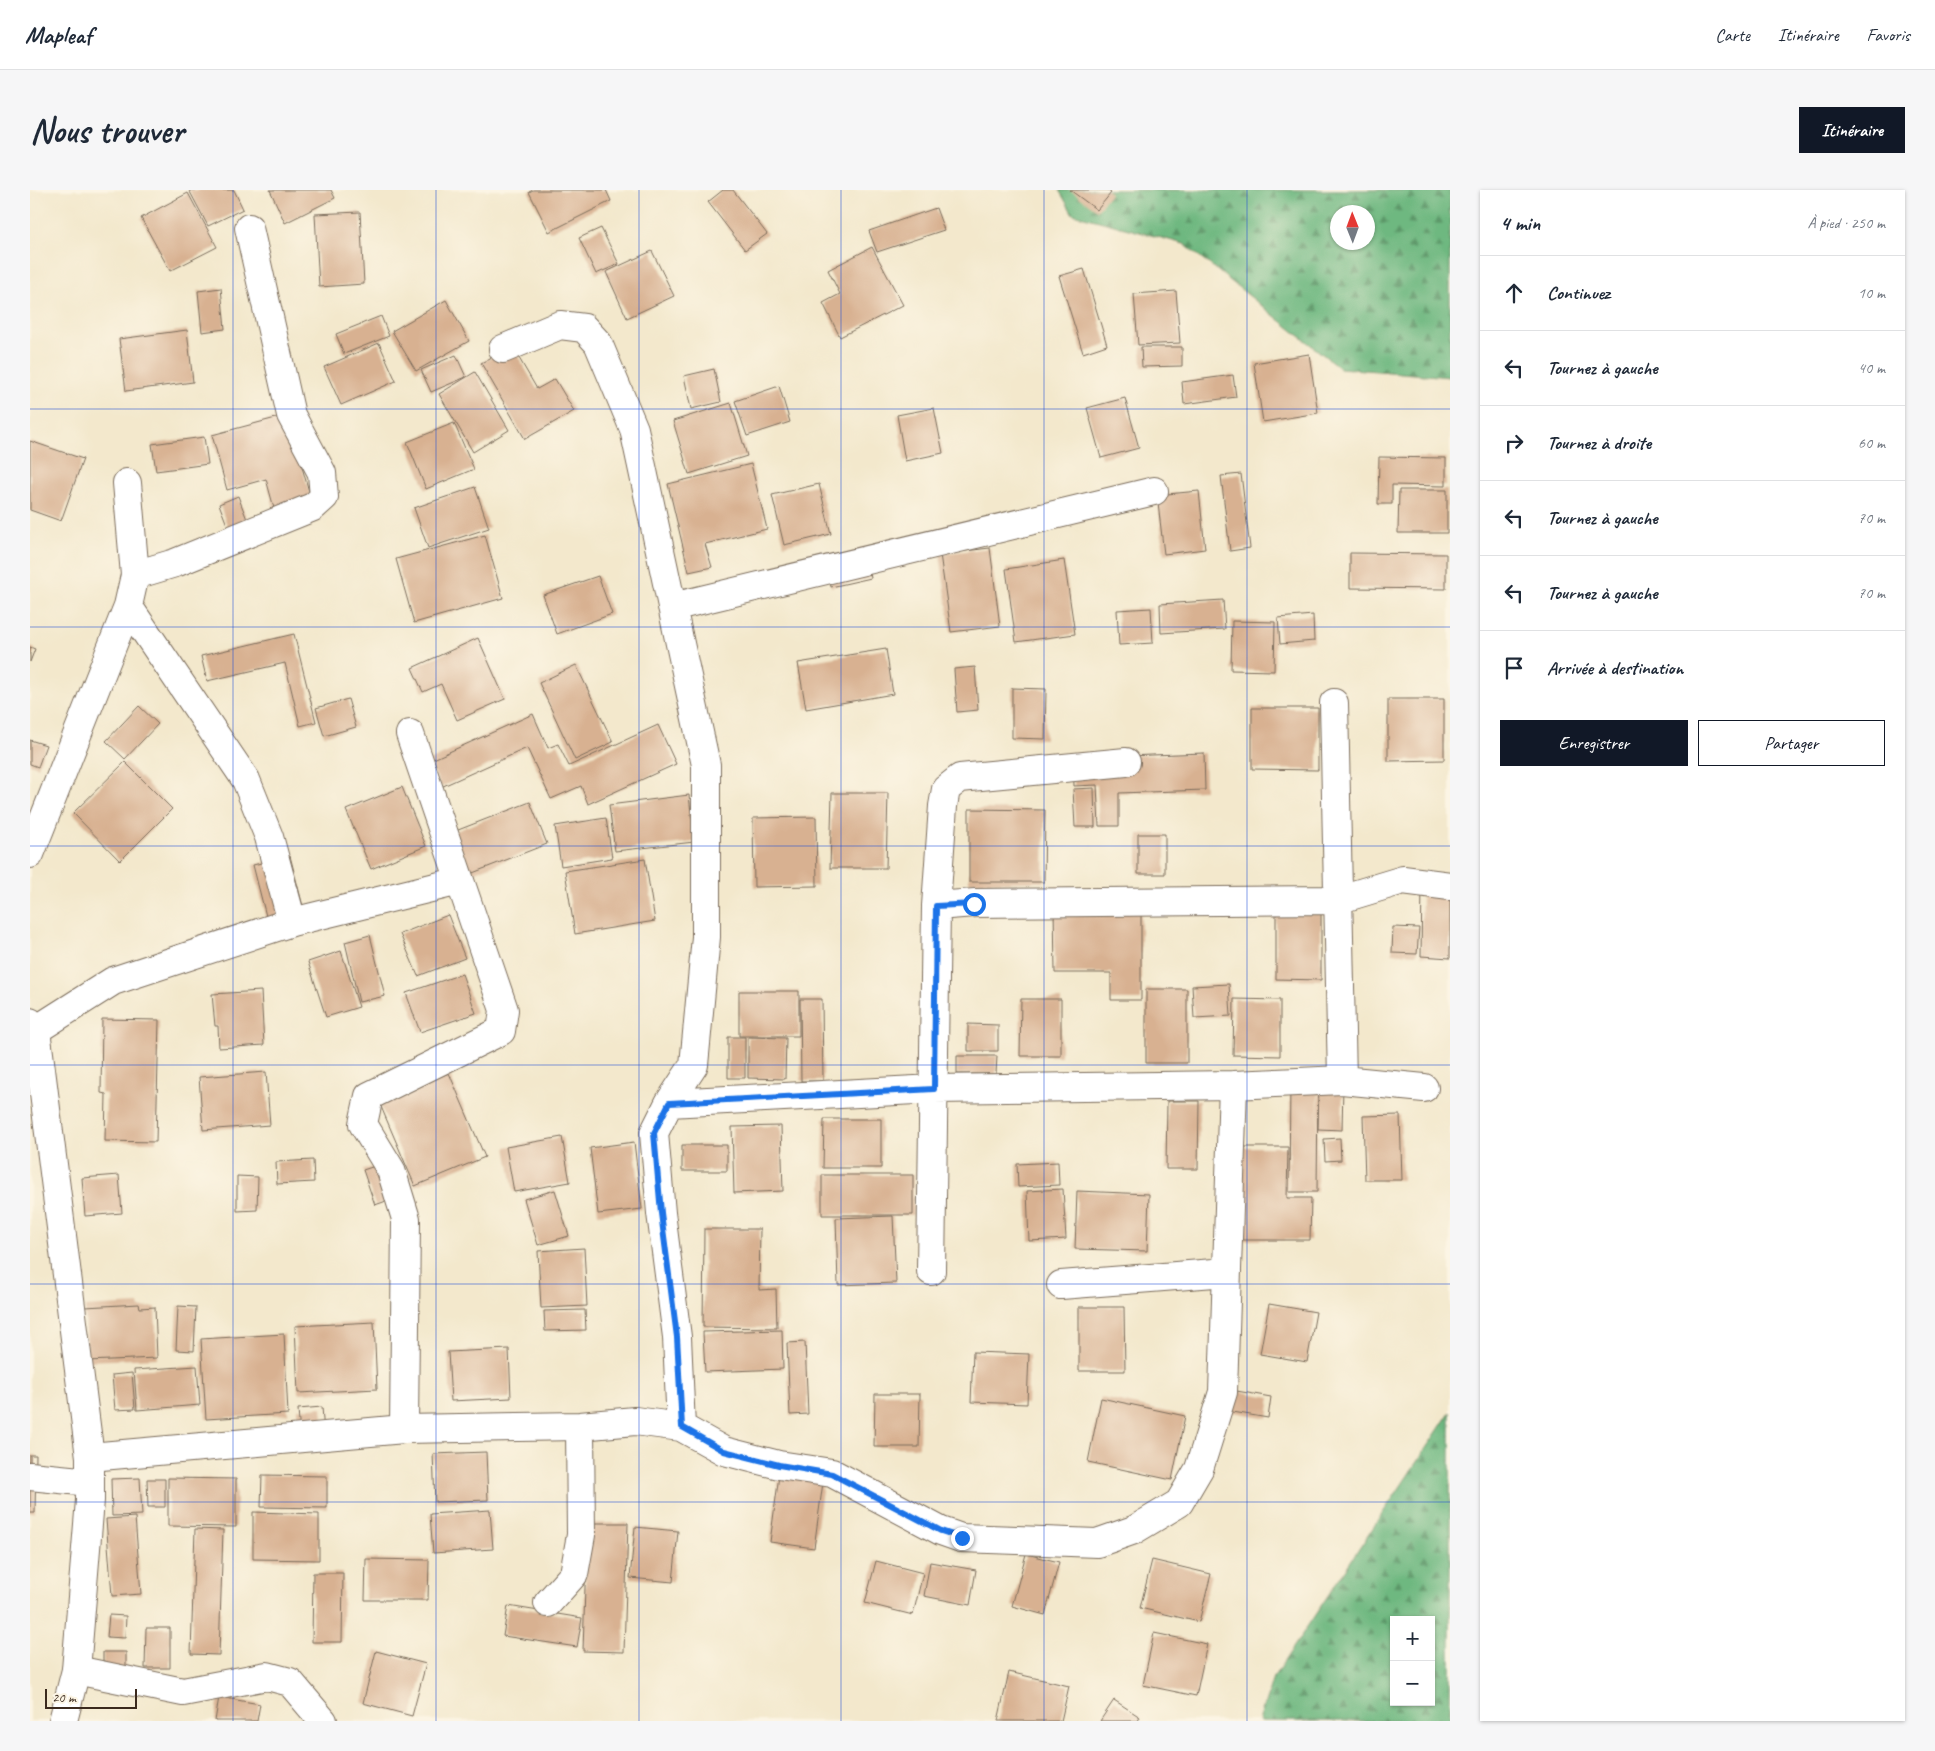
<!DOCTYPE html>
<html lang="fr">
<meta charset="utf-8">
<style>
:root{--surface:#fff;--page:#f6f6f7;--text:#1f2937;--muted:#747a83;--line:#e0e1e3;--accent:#111827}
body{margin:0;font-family:Caveat,sans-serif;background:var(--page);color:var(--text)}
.controls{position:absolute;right:15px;bottom:15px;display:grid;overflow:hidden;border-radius:0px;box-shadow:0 1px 4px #0004}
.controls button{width:45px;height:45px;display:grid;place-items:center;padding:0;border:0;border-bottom:1px solid var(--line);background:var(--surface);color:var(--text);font:25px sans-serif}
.compass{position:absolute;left:1300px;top:15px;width:45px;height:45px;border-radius:50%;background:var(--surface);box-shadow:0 1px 4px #0004;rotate:359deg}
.scale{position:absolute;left:15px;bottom:12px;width:92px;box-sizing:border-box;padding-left:5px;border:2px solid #3b2a1e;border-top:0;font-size:14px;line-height:18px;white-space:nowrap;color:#3b2a1e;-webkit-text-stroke:4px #fcf5e5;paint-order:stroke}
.stop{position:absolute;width:15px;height:15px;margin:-11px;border:4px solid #1a73e8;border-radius:50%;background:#fff}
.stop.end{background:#1a73e8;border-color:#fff;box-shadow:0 1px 5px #0008}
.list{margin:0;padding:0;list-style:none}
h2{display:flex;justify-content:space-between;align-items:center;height:65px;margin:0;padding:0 20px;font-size:21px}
h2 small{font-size:16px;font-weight:400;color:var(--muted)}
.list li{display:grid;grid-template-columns:32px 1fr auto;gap:15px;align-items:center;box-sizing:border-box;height:75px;padding:0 20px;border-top:1px solid var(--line)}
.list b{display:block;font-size:19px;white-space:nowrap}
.list em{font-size:16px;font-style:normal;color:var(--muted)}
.actions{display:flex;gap:10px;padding:15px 20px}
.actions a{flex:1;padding:11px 0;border:1px solid var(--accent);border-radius:0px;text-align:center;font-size:18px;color:var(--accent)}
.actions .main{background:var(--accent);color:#fff}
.icon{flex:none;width:28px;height:28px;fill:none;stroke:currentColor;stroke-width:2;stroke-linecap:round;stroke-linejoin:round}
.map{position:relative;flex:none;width:1420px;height:1531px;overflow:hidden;border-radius:0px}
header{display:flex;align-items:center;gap:30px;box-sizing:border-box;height:70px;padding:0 25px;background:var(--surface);border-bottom:1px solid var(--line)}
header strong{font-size:24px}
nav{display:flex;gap:28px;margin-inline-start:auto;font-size:18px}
.intro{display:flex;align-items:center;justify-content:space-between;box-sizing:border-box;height:120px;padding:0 30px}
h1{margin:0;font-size:35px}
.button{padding:12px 22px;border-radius:0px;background:var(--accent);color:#fff;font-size:18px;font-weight:700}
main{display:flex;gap:30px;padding:0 30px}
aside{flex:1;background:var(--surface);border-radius:0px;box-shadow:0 1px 4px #0004}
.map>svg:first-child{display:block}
.forest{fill:url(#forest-firs);stroke:#54714f;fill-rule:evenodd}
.building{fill:#d8b191}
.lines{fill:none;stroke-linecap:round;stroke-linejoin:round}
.minor-casing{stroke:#7b6c5b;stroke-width:30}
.tertiary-casing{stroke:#7b6c5b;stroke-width:30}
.minor{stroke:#fff;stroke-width:28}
.tertiary{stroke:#fff;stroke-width:28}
.route{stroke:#1a73e8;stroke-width:6}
.grid{fill:none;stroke:#1d4ed8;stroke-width:1;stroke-opacity:0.55}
</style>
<header>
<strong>Mapleaf</strong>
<nav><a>Carte</a><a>Itinéraire</a><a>Favoris</a></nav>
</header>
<div class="intro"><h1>Nous trouver</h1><a class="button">Itinéraire</a></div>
<main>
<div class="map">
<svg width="1420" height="1531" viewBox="0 0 1420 1531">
<defs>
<pattern id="forest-firs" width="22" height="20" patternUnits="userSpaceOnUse" patternTransform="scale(1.25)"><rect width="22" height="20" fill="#6eb880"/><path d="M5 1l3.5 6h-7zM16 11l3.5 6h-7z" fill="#5c9668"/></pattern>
</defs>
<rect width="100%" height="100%" fill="#fcf5e5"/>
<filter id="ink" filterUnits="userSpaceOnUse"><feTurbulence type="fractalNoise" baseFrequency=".02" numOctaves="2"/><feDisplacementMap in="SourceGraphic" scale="10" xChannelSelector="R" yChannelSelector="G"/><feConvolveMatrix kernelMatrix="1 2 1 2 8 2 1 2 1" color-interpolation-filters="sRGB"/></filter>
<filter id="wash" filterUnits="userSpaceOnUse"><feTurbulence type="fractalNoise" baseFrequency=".0096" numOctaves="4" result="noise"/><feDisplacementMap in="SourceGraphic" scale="20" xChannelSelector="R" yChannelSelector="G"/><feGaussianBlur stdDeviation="1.12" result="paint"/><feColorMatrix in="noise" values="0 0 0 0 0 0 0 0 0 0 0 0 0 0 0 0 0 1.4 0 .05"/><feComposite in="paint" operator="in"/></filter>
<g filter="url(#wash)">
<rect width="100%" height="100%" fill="#f3e8cc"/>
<path class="forest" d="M1029,0H1420V187L1310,178L1154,54L1043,24ZM1308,22H1338V52H1308Z
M1420,1222V1531H1229L1243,1488ZM1364,1430H1401V1512H1364Z"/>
<g id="blocks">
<path class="building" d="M159,0H204L213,19L178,36Z
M240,0H301L305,8L255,33Z
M503,0H576L581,11L519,42L499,2Z
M693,0H703L737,44L715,60L678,12Z
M1040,0H1077L1081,3L1067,20Z
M158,3L187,57L140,81L111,28Z
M906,18L914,40L847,62L839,41Z
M330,22L334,94L289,97L285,24Z
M571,38L589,74L566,84L549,48Z
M842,57L873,115L810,147L793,113L810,104L798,80Z
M622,61L644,106L597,128L576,82Z
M1054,79L1077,155L1053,163L1029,86Z
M191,98L195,139L172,142L168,101Z
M1146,101L1150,153L1108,155L1104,104Z
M416,110L439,151L386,181L362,141Z
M351,126L359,146L314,164L306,144Z
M157,140L163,192L96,201L89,149Z
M349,153L366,191L311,215L294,177Z
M482,156L507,199L525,189L544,221L495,249L451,173Z
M1111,157H1152V176L1112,177Z
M1279,164L1288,223L1233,232L1224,173Z
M426,165L436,187L401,202L391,180Z
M684,179L691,212L661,219L654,186Z
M445,182L479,240L443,262L409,204Z
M1203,185L1206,207L1154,214L1152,192Z
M749,196L760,232L717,246L705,211Z
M1095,208L1109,258L1071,268L1057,218Z
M701,213L717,266L659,284L643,231Z
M904,218L913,263L875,271L867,225Z
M257,225L284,319L247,329L236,289L197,300L182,245Z
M424,233L444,279L396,299L377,252Z
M174,247L178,274L126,281L122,254Z
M0,251L53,269L31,331L0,320Z
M1349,267L1416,268V296L1362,295V314H1348Z
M721,274L737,339L675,354L682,377L659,382L638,294Z
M1211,284L1220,358L1200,361L1191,286Z
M789,294L801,344L754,355L742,305Z
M445,297L459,338L398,358L384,318Z
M1369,300H1417V343H1368Z
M1169,301L1175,359L1134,364L1127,305Z
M208,306L218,332L199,340L189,314Z
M455,345L473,408L384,433L366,369Z
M960,358L970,436L921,442L910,364Z
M1320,363L1416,364V399L1320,398Z
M1034,370L1045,444L986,452L976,379Z
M837,371L841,388L801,397L798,380Z
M568,386L582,424L527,444L513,405Z
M1193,410L1195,439L1131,443L1130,414Z
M1121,418L1123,453L1089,455L1087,420Z
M1283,425L1284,451L1250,454L1248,428Z
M1202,431L1245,432L1244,481L1201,480Z
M264,444L286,532L270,536L255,473L177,491L171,466Z
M448,448L475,509L427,530L411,494L393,502L382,478Z
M0,457L5,459L0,472Z
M856,459L863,504L776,519L768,473Z
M546,475L583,552L545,570L509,493Z
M945,477L948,520L927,522L924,479Z
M982,498L1016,499L1015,549L982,548Z
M318,509L326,537L294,546L286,518Z
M1358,509H1414V570L1358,571Z
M109,516L128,534L95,569L76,551Z
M1222,518H1288V580L1222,579Z
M503,524L518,558L528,554L539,576L628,535L646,574L558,614L551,596L521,609L497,558L411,597L399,571Z
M0,550L16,555L8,577L0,574Z
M1043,563L1096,566L1174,563L1175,600L1089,603V636H1069L1067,595L1044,596Z
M95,572L142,619L90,671L43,623Z
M372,597L396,656L341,679L316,620Z
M1064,598L1065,637H1045L1043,599Z
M802,603H858L856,678H800Z
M659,605L664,652L585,661L579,615Z
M500,612L517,654L440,684L423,642Z
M939,619L1015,620L1014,692H939Z
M786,627L787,696L724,697L723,628Z
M576,628L582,668L531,676L525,636Z
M1108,644H1135V684H1108Z
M260,666L276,728L239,738L223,675Z
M615,669L625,731L545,744L535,681Z
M1392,695L1420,696V768L1391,766Z
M1246,712H1291V790L1246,789Z
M1024,717H1111V810H1081V783H1025Z
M418,725L435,768L388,786L370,744Z
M1363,737L1389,738L1387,764L1362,763Z
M340,745L355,806L329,812L315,752Z
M311,761L329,817L296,827L278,772Z
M432,784L446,823L390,842L376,803Z
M1199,794L1201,826L1164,828L1162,796Z
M1116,799H1157V873H1116Z
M231,801L234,855L189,858L188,836H185L182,804Z
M709,801H769V846H709Z
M770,809H792L793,891H771Z
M991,809H1031V866H990Z
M1204,809L1250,810V866L1203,865Z
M72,829L129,830L126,952L75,951L76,904L71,903Z
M938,834L968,835V861H938Z
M698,847H715V888H698Z
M718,847L756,848L755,889L718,888Z
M927,866H967L966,884H927Z
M236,882L240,935L173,940L169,887Z
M419,883L455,967L385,996L349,912Z
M1260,892H1288L1287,1002H1259Z
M1289,896H1313L1312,940L1288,939Z
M1137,911H1169L1168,979H1136Z
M1370,925L1372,990H1335L1333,926Z
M794,929H851V978H793Z
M751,936L753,1001L704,1003L702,937Z
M532,947L540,992L484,1002L476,957Z
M1310,948L1311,970L1295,971L1294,949Z
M604,952L612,1019L568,1024L560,958Z
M652,955H697V981H652Z
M1211,957H1258L1257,1008H1281L1280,1050H1211Z
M283,970L284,992L247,994L246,972Z
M1028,972L1029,995L988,997L987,974Z
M351,974L362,1009L345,1015L333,980Z
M89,985L92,1023L55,1026L52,988Z
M792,985H883V1025H792Z
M207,986L228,987L227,1020L207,1021Z
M1033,999L1036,1049L999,1051L997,1001Z
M525,1000L539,1046L508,1055L494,1009Z
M1047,1001L1119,1004L1117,1061L1045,1059Z
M863,1026L866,1093L808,1095L806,1028Z
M674,1039H730L729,1100L746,1099L747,1138L673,1137Z
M554,1058L557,1116L511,1118L508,1061Z
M109,1114L110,1118L125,1117L127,1168L57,1171L55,1117Z
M1239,1114L1286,1122L1277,1172L1230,1164Z
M148,1116L166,1117L164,1161L146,1160Z
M1049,1117H1094L1095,1181H1049Z
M555,1120L556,1140L515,1141L514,1121Z
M344,1132L347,1199L268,1203L265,1136Z
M752,1140L753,1179L675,1182L673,1142Z
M254,1144L258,1224L176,1229L171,1149Z
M775,1152L778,1224L760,1225L757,1153Z
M479,1159L481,1208L421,1211L418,1162Z
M943,1162L999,1164L997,1214L941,1212Z
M167,1176L170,1215L107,1220L104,1180Z
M102,1183L105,1219L85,1220L82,1185Z
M1201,1200L1241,1207L1238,1228L1197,1221Z
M845,1204H890L889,1257H844Z
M1071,1208L1155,1226L1142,1290L1058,1272Z
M292,1217L294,1243L270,1245L268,1219Z
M456,1262L458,1310L405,1312L403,1264Z
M0,1265H6L5,1323H0Z
M750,1278L794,1285L784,1358L740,1352Z
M232,1285L297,1286V1318L231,1317Z
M110,1288L112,1325L82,1326L81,1289Z
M138,1288L206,1289V1337L138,1336Z
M117,1289H135V1317H118Z
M460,1320L463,1359L403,1363L400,1324Z
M223,1322L289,1324V1370L223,1369Z
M105,1327L111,1404L82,1406L76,1329Z
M557,1333H598L594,1462L553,1461Z
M605,1337L648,1341L643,1392L600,1388Z
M165,1339L193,1340L189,1465L161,1464Z
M996,1364L1029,1372L1015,1425L982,1416Z
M336,1369L399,1370L398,1410H335Z
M1122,1370L1181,1384L1169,1432L1110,1418Z
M846,1371L893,1383L883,1425L835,1413Z
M900,1372L946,1380L940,1415L894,1406Z
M283,1383H313L312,1452H282Z
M478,1416L552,1428L547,1457L473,1446Z
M79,1425L96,1426L95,1448L77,1447Z
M116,1438H140V1478H115Z
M1124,1443L1177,1454L1166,1506L1113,1495Z
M346,1461L396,1474L382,1526L333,1513Z
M73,1462H96V1480H73Z
M979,1482L1039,1496L1031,1531H968Z
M189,1507L230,1514L227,1531H185Z
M1084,1510L1110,1527L1108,1531H1070Z"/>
</g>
</g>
<g filter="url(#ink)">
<use href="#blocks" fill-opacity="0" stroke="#7b6c5b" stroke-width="1"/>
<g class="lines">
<defs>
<path id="minor" d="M97,293L105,385
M98,416L216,590L239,647L262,732
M642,417L1124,301
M1304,513L1312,890
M0,664L98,416L105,385L145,373L283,317L294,307L292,283L261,225L219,38
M906,716L945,713L1307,710L1373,690L1420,696
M6,840L83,791L262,732L430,691
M639,913L904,899L1203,895L1312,890L1394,898
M901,1081L906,716L913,616L916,599L930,588L1096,572
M1031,1095L1197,1082
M651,1237L694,1261L749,1275L802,1283L911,1341L931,1348L1067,1353L1104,1340L1149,1313L1169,1279L1193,1202L1203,895
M374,1239L376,1029L361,980L333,934L339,906L471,841L474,820L380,544
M60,1267L374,1239L550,1236L605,1231L651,1237L647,1147L631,1023L624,943L639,913L664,875L676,747V575L604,239L568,153L554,138L530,135L473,159
M0,1286L60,1292
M518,1413L544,1384L551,1345L550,1236
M46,1480L153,1502L237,1486L260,1492L293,1531"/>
<path id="tertiary" d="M0,832L6,840L60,1267V1310L46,1480L33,1531"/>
</defs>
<use href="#minor" class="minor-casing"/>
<use href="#tertiary" class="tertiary-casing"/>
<use href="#minor" class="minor"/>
<use href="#tertiary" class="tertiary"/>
</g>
</g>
<g class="lines" filter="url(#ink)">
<path class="route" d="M932,1348L911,1341L802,1284L749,1275L694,1261L652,1237L647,1147L631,1023L624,943L639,913L904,899L906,716L944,714"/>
</g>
<path class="grid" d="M203,0V1531M406,0V1531M609,0V1531M811,0V1531M1014,0V1531M1217,0V1531M0,219H1420M0,437H1420M0,656H1420M0,875H1420M0,1094H1420M0,1312H1420"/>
</svg>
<div class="controls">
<button>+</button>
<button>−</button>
</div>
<svg class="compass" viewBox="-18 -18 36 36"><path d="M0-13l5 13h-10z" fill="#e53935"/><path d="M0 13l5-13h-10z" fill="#747a83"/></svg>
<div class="scale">20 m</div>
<div class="stop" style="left:944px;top:714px"></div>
<div class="stop end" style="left:932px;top:1348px"></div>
</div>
<aside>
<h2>4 min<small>À pied · 250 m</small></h2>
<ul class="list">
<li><svg class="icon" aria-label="ahead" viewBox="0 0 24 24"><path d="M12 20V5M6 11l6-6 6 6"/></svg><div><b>Continuez</b></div><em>10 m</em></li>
<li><svg class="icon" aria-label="left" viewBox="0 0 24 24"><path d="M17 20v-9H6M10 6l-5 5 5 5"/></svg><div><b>Tournez à gauche</b></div><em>40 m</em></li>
<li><svg class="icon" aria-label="right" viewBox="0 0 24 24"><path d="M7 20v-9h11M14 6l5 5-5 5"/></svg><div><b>Tournez à droite</b></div><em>60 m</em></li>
<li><svg class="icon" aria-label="left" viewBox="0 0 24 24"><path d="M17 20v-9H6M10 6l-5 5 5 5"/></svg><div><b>Tournez à gauche</b></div><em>70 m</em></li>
<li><svg class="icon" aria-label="left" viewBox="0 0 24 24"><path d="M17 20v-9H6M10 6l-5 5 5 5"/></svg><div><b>Tournez à gauche</b></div><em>70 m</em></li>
<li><svg class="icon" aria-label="arrive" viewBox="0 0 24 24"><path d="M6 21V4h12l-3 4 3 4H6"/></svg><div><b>Arrivée à destination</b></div></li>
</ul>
<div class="actions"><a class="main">Enregistrer</a><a>Partager</a></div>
</aside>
</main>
